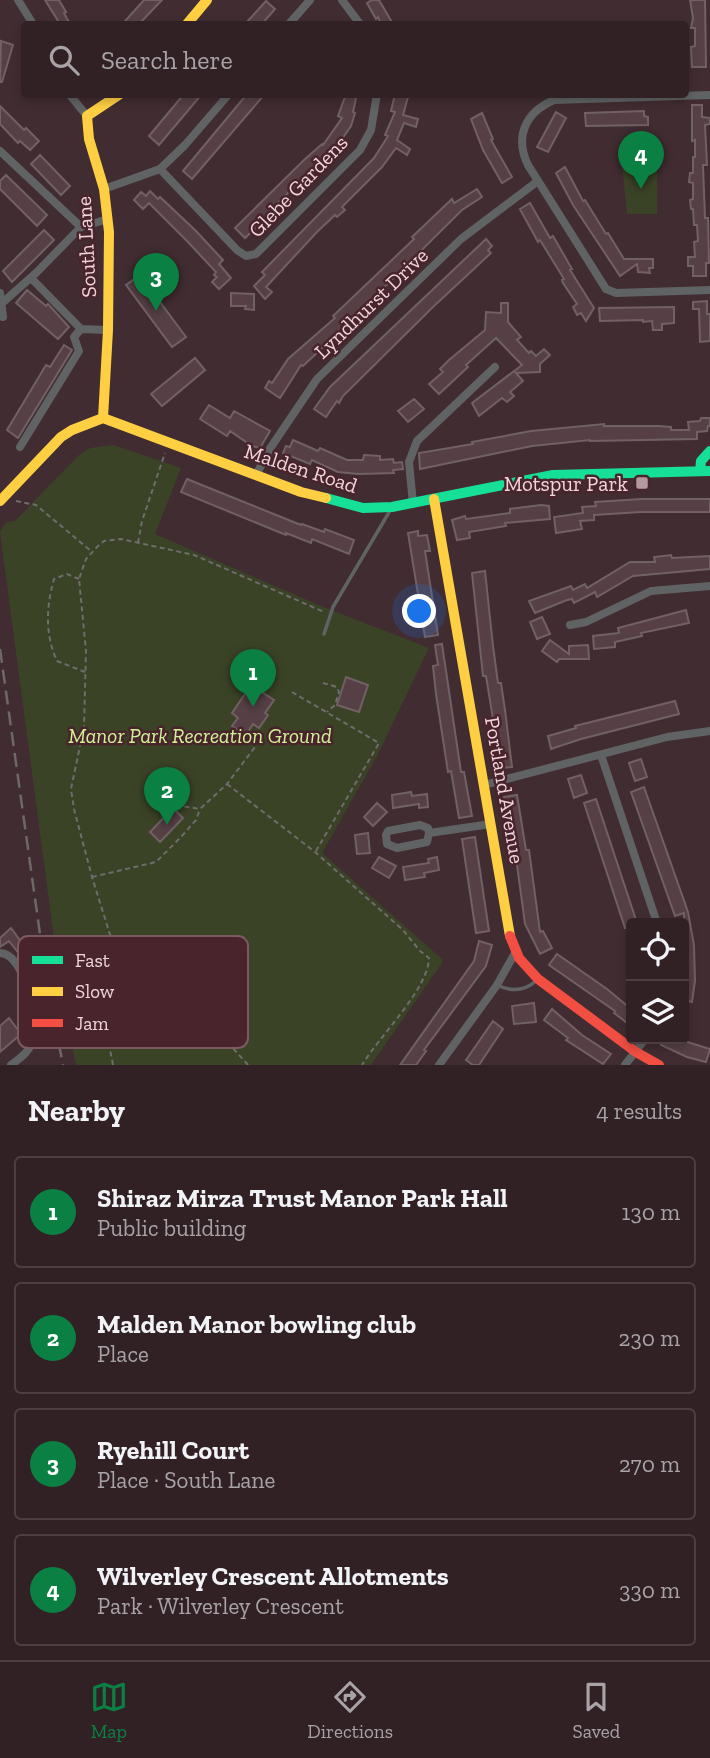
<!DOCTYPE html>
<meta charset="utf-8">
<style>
:root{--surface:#312125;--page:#39292d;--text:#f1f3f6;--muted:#a8a3a7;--line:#4c3e42;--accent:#0b8043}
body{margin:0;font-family:"Zilla Slab",serif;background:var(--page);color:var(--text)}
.controls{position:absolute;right:21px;bottom:21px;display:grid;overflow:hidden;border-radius:7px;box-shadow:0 4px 10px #0003}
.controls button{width:63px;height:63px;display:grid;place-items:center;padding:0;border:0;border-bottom:2px solid var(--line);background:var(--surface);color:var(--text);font:35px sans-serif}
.you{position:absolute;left:420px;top:612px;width:24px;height:24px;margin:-18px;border:5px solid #fff;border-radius:50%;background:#1a73e8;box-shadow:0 0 0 10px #1a73e833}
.badge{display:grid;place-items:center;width:46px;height:46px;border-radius:50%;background:var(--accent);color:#fff;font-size:23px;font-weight:700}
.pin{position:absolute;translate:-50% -58px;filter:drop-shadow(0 2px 4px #0008)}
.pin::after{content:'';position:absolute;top:37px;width:24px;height:21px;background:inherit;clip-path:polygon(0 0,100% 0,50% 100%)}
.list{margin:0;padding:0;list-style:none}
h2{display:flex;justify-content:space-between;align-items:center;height:91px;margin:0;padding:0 28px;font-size:30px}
h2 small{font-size:23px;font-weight:400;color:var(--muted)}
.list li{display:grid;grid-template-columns:46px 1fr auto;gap:21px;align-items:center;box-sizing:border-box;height:112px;margin:0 14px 14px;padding:0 14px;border:2px solid var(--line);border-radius:7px}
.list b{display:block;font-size:26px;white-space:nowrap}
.list p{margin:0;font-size:23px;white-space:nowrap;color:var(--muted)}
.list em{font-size:23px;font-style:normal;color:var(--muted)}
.icon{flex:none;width:38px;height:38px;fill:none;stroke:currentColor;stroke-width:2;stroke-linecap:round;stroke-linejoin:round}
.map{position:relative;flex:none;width:710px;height:1065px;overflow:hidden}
.search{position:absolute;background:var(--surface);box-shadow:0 4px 10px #0003;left:21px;right:21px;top:21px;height:77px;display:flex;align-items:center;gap:18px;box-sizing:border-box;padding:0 24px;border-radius:7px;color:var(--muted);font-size:26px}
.sheet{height:595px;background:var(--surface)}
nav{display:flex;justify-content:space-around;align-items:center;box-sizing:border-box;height:98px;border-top:2px solid var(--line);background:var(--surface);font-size:19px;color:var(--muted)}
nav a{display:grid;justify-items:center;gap:4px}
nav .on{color:var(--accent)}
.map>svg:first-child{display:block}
.green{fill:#3b4327}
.building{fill:#564045;stroke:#716064;stroke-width:2}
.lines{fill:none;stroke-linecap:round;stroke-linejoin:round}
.path{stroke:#6f6c6c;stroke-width:2;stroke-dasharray:5 3.5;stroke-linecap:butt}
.lane{stroke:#606363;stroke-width:3.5}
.street{stroke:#606363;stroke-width:8}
.fast{stroke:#16e098;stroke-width:10}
.slow{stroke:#ffcf43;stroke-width:10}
.jam{stroke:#f24e42;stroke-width:10}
.rail{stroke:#6d6869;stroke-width:2.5;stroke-dasharray:14 7;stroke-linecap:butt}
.poi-dot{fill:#b39aa0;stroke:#49242d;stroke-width:2.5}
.labels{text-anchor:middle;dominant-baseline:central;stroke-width:5;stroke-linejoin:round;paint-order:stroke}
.street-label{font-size:21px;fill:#f0d6db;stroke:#49242d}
.poi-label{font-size:21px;fill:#f0d6db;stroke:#49242d;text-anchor:end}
.park-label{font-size:21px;font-style:italic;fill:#d1f397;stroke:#49242d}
.key{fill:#49242d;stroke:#7b5961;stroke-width:2}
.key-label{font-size:19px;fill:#f0d6db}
</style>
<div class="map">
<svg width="710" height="1065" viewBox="0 0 710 1065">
<rect width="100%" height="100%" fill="#412c31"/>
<path class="green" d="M657,160V214H627L622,164Z
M113,445L181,468L155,534L321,606L429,648L377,756L322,853L442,959V963L371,1065H76L63,1006L0,532L6,522L15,521L79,455L90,448Z"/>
<path class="building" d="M45,0H59L66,12L64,13L70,24H60Z
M144,0H162L139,24H129L125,21Z
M372,0H379L393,24H381L378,17L376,19L367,3Z
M690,0H705L706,67H692L691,47L695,46V28H691L693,18Z
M266,1L275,9L262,24H245Z
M1,41L13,45L2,82H0Z
M184,94H202L159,145L149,136Z
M247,94H265L192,179L183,171Z
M346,94H357L353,112L355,113L351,126L335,149L294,187L276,205L278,207L245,238L235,228L304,160L322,144L323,145L342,118L338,116Z
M395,94L408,97L403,115L418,119L416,127L404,123L397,140L410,149L407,155L396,148L382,167L342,207L345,210L337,217L335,215L317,232L266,287L272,292L265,299L254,286L265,275L262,272L374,158L388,136L385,135L395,112L391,111Z
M692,105H702V117L710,118V124L705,125L707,165H703L705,218H708L709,263H706V276H693V266H688V257H695L694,242L698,241L697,225H694L693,209H691L690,200L693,199V183L689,182L690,173H693V157H695V140L692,141Z
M0,106L24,130L26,128L39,141L30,150L20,141L18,143L0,124Z
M644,111V116L648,117V125L586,126L585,113Z
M556,112L566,118L548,152L537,147Z
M482,113L493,139L491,140L512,177L502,183L483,150L471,119Z
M40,155L70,186L61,195L31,164Z
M565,167L583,201L585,200L606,234L608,233L624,259H653V268H649L650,273L638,272L637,264L620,276L573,205L556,173Z
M6,175L47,215L37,226L0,189V181Z
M477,189L482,197L462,210L340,331L303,366L301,365L280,398L265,388L269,381L272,383L288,359L335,318L333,316L414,239L412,237L452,199L454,203Z
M150,191L158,199L160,197L196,231L223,260L219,264L231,278L219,289L212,282L217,277L214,275L216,272L186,240L149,203L143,209L134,200L141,192L146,196Z
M530,203L550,238L553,236L572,269L570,270L594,308L586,321L581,313L577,315L573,307L577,304L563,283L562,280L564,279L540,240L538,242L520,209Z
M44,230L54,240L12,282L3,271Z
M486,239L492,246L488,250L491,253L433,307L343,396L339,403L337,401L326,417L314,409L330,387Z
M140,275L186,337L172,347L126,285Z
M27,290L46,306L48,304L69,327L58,339L16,303Z
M231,293L254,294V310L245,309L246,306H231Z
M707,301V314H710V341L700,342L699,309H693V302Z
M501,303H508V322L521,337L517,340L529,353L531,351L536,356L544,349L550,355L540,364V372L516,373L523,381L510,392L514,396L507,402L502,398L479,416L472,403L522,365L496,338L466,365L468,367L439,394L429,384L443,372L440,369L449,360L485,330L486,312L501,313Z
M674,307V323L662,324V330H653L652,321L643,322V320L600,321L599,308Z
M64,345L72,350L18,438L7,430L46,365L50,367Z
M195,358L205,370L162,406L151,394Z
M414,399L424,409L408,422L398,411Z
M209,405L230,418L234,411L270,431L260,448L252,446L230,431L227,436L200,419Z
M701,418H710V426H708L707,431L697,432V439L590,441V440L532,446L420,469L419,453L473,444L472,442L531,431L604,424V426H658L671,427V430H689L688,422L700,421Z
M293,440L318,451L320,448L347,460H363L364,455L380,456V460L393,459L394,463L402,462L403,469L393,470L394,473L358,474L338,472L312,460L310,464L283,453L286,446L290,447Z
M187,479L301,525L302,524L324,532L325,529L354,540L349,554L312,539L311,543L286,533V535L181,492Z
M642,499H710V512H641L594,515V520L580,521L582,529L556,533L554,517L583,513L582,507L596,506L595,502Z
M541,505L549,506L550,519L505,523L506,526L469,532L470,538L457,540L452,520L465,516L466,519L510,513V509Z
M418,531V536L427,535L430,551H425L438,635L425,637L408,533Z
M671,555L672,558L710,556V569L633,576L597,597L595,592L574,603L572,599L567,600L535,613L529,601L571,586L573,590L585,584L587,588L630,562H655L654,557Z
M485,571L493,646L498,683H501L505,710L512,767L501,768L486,676H483L472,573Z
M686,610L689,623L641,633L642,636L615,642V647L594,649L593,636L619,633L618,628Z
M542,617L550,634L537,639L530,622Z
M550,640L569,654V646L588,645L589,659H559L557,662L542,651Z
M442,644L461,772H464L472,816L459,818L451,771L448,772L436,694L433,666L438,665L435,645Z
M346,677L368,685L359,712L337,705Z
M251,685L274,700L265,713L268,715L259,728L253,724L246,735L232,726L238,718L232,713Z
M675,701L679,714L581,739L551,749L548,736L576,728L575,726Z
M641,759L647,777L635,781L629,763Z
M581,775L587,793L574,798L568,779Z
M644,787L688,912L694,945L695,981L692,1002L684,1000V913L675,916L631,792Z
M411,792L412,796L427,794L428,807L419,808V804L393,808L392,795Z
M517,795L526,850H529L540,932L543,931L552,948L540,954L525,924L514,843L512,844L504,797Z
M596,799L637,923H631V926L625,928L584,803Z
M377,803L387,812L373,826L364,817Z
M173,808L183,818L160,842L150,832Z
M368,833L370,853L357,854L355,835Z
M475,837L489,931L476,933L462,839Z
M379,857L396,866L389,878L372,868Z
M437,857L439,870L424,873L425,877L405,880L403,867L429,863L428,859Z
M11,928L27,950L20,955L9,941L0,947V938Z
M479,941L492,945L486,966L424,1050L426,1051L416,1065H400L474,961Z
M557,954L607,989L631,1009V1026L614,1013L615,1011L549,965Z
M534,1003L536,1022L514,1024L512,1006Z
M552,1009L582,1035L611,1054L603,1064L566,1040L568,1038L544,1020Z
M9,1018L21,1034L0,1052V1026Z
M493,1021L503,1029L479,1065H473L466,1060Z
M663,1039H678L710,1049L706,1062L687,1057L661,1045Z"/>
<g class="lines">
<path class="path" d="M16,501L36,505L91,551
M138,543L142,521L165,453
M79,579L67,574L54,579C46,607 45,635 57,661L85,672
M323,683L337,687L339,692L335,705L327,712
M292,692L379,743L316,851
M227,784L315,852L403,930L420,951L429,958C429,988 378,1038 362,1065
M176,805L200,809L227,784L255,747
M92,877L156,862L181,837L196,820L200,809
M113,1065C105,1024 102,1012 122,974
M248,1065L231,1046L214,1036L162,1022L142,1012L122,973L92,877L74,809L71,789L84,727L86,651L79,579L86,559L98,546L104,541L121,539L194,555L324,612"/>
<path class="lane" d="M324,634L333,607L391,509
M497,985C511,992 525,991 537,980"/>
<path class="street" d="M18,0L33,24
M342,0L360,24
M289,24L310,0
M69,94L87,116
M710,95L554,100C526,112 514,136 528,165L606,289L616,293L710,290
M0,151L81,227
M160,169L237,250L246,256L256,254L360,150L371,130L377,94
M104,189L160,169L185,145L229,94
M31,278L81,329L108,330
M0,293L3,317
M1,304L36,273L81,227L108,219
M20,447L79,351L74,337L81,329
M256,475L271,447L317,379L461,239L538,181
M413,504L409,462L417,441L495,367
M570,625L586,622L651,591L710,586
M601,755L657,923
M484,785L667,737L710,731
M420,825L428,828L429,833L427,842L397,848L387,844L386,835L388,831Z
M429,833L491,824
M0,953C26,954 36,1020 32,1040C30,1052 20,1058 11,1065
M439,1065L497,985L515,953
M625,1065L645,1039"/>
<path class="fast" d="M700,471L701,461L710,451
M326,498L363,508L392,507L553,475L710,471"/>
<path class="slow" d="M187,24L207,0
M103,418L108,330L109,232L104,189L89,139L87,116L120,94
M434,499L510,936
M0,501L61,437L72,430L103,418L301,492L326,498"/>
<path class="jam" d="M510,936L519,958L538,979L636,1052L659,1065"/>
<path class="rail" d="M0,649L47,984L63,1065"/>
</g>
<rect class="poi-dot" x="635" y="476" width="14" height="14" rx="3.5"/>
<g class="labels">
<g class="street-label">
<text transform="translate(298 186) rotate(-46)">Glebe Gardens</text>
<text transform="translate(86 247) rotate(-93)">South Lane</text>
<text transform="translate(371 303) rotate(-44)">Lyndhurst Drive</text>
<text transform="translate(301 468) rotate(18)">Malden Road</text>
<text transform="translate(505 790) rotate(80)">Portland Avenue</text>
</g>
<g class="poi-label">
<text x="628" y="483">Motspur Park</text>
</g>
<g class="park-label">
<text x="200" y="735">Manor Park Recreation Ground</text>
</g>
</g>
<rect x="18" y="936" width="230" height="112" rx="10" class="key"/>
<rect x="32" y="956" width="31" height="8" fill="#16e098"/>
<rect x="32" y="987" width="31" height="9" fill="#ffcf43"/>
<rect x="32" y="1019" width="31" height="8" fill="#f24e42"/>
<g class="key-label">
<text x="75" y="967">Fast</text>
<text x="75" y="998">Slow</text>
<text x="75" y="1030">Jam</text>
</g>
</svg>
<div class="controls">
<button><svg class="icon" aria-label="locate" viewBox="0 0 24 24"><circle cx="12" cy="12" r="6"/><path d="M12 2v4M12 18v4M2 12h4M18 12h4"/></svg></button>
<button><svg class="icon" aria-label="layers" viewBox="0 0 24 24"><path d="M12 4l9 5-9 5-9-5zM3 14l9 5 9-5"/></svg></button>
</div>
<div class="you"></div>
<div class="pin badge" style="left:253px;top:707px">1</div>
<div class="pin badge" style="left:167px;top:825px">2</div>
<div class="pin badge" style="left:156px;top:311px">3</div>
<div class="pin badge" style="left:641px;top:189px">4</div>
<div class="search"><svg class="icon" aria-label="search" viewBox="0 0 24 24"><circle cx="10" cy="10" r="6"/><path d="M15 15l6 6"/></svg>Search here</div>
</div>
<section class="sheet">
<h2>Nearby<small>4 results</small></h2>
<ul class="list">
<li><span class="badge">1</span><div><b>Shiraz Mirza Trust Manor Park Hall</b><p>Public building</p></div><em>130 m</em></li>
<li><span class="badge">2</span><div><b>Malden Manor bowling club</b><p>Place</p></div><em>230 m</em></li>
<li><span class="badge">3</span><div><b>Ryehill Court</b><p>Place · South Lane</p></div><em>270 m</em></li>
<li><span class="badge">4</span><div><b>Wilverley Crescent Allotments</b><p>Park · Wilverley Crescent</p></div><em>330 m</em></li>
</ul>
</section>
<nav>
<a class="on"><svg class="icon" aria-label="map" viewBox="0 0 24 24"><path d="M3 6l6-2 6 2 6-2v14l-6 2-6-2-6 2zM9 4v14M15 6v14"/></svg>Map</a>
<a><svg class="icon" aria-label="directions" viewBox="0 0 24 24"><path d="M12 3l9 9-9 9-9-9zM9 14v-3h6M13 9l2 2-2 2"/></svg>Directions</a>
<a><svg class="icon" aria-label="saved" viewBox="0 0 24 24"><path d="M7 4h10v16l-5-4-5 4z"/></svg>Saved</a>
</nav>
